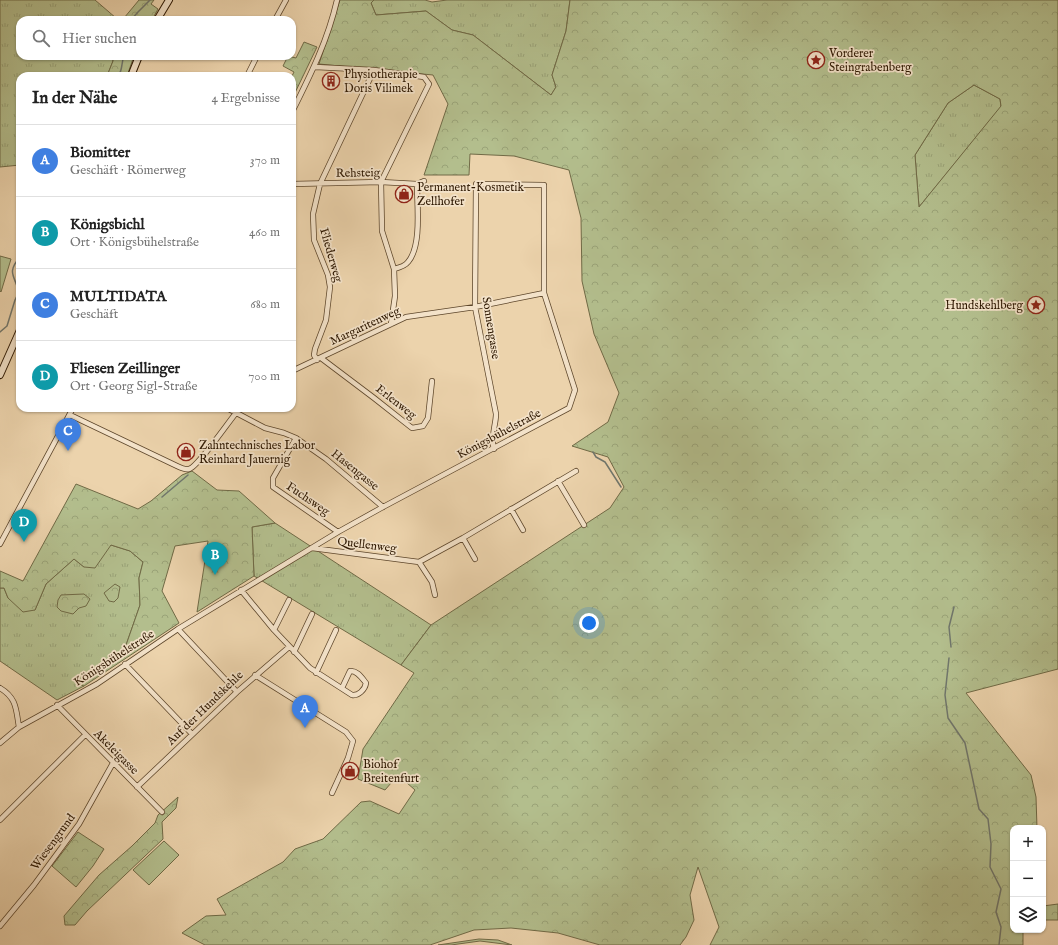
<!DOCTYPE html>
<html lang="de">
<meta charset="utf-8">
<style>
:root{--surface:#fff;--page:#f2f2f2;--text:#222;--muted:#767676;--line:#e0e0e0;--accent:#8f2418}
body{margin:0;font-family:"IM FELL English",serif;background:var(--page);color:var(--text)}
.controls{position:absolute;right:12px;bottom:12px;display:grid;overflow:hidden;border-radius:8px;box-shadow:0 1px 3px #0004}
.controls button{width:36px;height:36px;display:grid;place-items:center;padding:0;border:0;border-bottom:1px solid var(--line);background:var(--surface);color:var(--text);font:20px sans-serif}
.you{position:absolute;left:589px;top:623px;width:14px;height:14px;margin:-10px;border:3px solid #fff;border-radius:50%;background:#1a73e8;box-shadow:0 0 0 6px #1a73e833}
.badge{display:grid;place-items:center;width:26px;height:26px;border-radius:50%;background:var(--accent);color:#fff;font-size:13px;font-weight:700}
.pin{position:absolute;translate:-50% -33px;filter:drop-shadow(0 1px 2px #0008)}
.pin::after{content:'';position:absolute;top:21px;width:14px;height:12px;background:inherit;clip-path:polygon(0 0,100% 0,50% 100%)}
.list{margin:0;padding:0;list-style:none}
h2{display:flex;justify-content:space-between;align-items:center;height:52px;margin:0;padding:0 16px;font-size:17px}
h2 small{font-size:13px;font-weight:400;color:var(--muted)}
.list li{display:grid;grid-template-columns:26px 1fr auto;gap:12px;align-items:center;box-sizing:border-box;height:72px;padding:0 16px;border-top:1px solid var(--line)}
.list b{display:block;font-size:15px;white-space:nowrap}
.list p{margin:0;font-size:13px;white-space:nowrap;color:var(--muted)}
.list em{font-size:13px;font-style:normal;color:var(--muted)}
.icon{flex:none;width:22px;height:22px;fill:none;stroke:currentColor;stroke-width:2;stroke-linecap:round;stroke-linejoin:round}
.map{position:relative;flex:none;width:1058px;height:945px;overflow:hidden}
.search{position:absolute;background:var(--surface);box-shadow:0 1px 3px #0004;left:16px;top:16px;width:280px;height:44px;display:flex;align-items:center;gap:10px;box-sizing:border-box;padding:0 14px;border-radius:12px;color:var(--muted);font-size:15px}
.panel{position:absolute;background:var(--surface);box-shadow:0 1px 3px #0004;left:16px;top:72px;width:280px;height:340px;border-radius:12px}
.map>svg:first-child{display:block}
.grass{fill:url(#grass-tufts);stroke:#706a46}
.forest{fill:url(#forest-crowns);stroke:#706a46;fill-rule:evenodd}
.park{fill:#b3be8d;stroke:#706a46}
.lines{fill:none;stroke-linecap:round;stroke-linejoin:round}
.stream{stroke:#70766c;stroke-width:1.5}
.street-casing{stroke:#5d462b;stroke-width:6}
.secondary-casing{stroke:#2d1700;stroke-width:8}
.street{stroke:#f3e2c9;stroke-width:4.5}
.secondary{stroke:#f3e2c9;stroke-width:6}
.labels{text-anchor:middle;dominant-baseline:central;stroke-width:3.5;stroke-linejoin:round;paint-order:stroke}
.poi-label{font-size:12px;fill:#2d1700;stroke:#f3e2c9;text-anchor:start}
.street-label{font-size:12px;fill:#2d1700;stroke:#f3e2c9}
</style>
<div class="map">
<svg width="1058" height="945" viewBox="0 0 1058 945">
<defs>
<pattern id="grass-tufts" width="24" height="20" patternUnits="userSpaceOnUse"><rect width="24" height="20" fill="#b3be8d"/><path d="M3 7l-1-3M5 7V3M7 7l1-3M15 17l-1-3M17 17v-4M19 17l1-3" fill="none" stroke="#9aa378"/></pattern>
<pattern id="forest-crowns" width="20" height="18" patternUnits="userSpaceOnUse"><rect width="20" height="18" fill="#b3be8d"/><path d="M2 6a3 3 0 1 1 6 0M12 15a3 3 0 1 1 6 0" fill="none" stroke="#9aa378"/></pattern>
</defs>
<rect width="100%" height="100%" fill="#ecd3ac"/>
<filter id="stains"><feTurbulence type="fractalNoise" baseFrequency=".005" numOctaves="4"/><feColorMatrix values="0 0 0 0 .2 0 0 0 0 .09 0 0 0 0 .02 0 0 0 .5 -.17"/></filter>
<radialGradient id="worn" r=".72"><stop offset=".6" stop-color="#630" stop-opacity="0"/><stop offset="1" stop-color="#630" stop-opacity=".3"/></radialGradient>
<path class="grass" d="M0,0H95L116,18V20H20V56H113V61L107,76H20V165L0,167Z
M374,0H425L432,2L447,0H570L566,31L552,75L556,87L551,95L473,35L452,30L426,11L376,15L371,3Z
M974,85L1000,99L1001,107L919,207L915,155L948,103Z
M275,523L431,625L401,665L254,576L252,527Z
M111,545L130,551L143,562L139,578L140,605L125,648L100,672L79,684L84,686L57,700L0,661V588H4L8,598L35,610L46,584L74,559L84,567Z"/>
<path class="forest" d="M139,0H154L151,4L158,9L152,20H116V18H124Z
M340,0H374L371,3L376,15L426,11L452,30L473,35L551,95L556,87L552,75L566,31L570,0H1058V669L966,693L1031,775L1036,797L1037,828H1013V930H1023V945H710L719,927L698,867L690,895L694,920L686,937L680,945H600L558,933L511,928L474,930L430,945H205L182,933L206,916L226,915L217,899L283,862L295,849L323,839L361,802L370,801L399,814L415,790L398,775L385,790L358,779L363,749L414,673L401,665L431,625L610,508L624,487L608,457L572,446L608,422L619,393L594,334L582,281L581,218L569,170L514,156L470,154L469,175H424L448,104L433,75L319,64ZM974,85L1000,99L1001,106L919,207L915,155L948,103Z
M304,42L317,47L292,99V76L294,72L283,66L288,56L296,58Z
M113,56H134L127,76H107L113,61Z
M192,471L217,490L239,491L275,523L252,527L254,576L197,612L208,541L175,546L162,591L179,623L84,686L78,684L100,672L125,648L140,605L139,578L143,562L130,551L111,545L95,568L84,567L74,559L46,584L35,610L23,612L8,598L4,588H0V571L23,581L76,484L138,509L151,501L182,475Z
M115,584L120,587L118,598L114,602L109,601L104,593Z
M84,594L90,599L86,606L79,608L73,614L61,611L57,607L58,600L61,595Z
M178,797L176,808L162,822L163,839L87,911L75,925H65L64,916L99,875L132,846L155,823L158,815Z
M78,832L104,849L93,866L76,887L52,866Z
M1058,904V920H1043V906Z"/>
<path class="park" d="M0,256L11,259L1,292L0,291Z
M164,841L179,855L149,885L133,870Z
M479,939L498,940L512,945L480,941L451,945H438Z"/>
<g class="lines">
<path class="stream" d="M131,20L138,12L150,0
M118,76C123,70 121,63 124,56
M0,332L7,326L15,300L19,292C15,276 6,273 20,257
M593,452L596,457L605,462L621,487
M162,497L188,475
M951,647L949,627L954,607
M949,658L945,695L948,718L965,743L979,809L988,819L991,844L990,867L1001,889L996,912L1001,927L999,945"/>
<defs>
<path id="street" d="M275,20L286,0
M315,67L374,70L424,77L429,84L381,182L382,231L394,269L395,296L391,324
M247,76L257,56
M292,112C310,76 328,40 337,0
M292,184L381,182L417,184L424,181
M394,269C398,268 405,266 408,262C422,246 417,205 417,184
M321,358L374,398L412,428L423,426L428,418L432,381
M317,360L314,355L315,349L326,320L330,287L328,275L314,240L313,214L320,184L374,70
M292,371L406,317L475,307L544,293
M227,408L265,428L284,433L296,438L326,459L383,507
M70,415L177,466C181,468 185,470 189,469C198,467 231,418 240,408
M296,438L273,478V487L338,532
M558,481L584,525
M511,509L523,530
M463,538L475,559
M0,544L73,408
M312,548L419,562L463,538L576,471
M419,562L432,582L435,595
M241,590L274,630L310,668L352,695C358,696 365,690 366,683C362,678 357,670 350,671L342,688
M178,629L237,692
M274,630L289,600
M294,652L312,614
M125,664L192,734
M316,673L336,630
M255,675L346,732L353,741L348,758L332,793
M0,688C17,698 16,710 19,727
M57,705L162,812
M0,743L19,727L97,684L178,629L338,532L383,507L569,408L575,390L544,293V185L476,184L475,307L496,414C496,425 490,438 494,449
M137,787L237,692L289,647
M0,820L85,735
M0,926L34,885L79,824L113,763"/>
<path id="secondary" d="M157,20L169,0
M131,76L139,56
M0,375L20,330"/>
</defs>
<use href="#street" class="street-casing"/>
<use href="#secondary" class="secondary-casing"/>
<use href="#street" class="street"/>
<use href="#secondary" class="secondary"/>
</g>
<defs>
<symbol id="sight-ring" viewBox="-11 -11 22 22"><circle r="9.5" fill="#f3e2c9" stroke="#8f2418" stroke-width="1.5"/><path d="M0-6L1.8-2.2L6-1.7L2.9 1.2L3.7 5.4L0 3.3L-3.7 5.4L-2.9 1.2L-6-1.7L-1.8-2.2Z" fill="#8f2418"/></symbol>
<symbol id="building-ring" viewBox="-11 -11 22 22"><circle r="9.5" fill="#f3e2c9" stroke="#8f2418" stroke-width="1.5"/><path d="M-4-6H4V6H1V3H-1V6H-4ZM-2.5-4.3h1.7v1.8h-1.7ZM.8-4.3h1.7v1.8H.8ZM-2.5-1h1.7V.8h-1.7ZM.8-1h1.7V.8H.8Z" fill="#8f2418"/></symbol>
<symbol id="shop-ring" viewBox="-11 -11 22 22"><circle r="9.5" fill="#f3e2c9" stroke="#8f2418" stroke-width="1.5"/><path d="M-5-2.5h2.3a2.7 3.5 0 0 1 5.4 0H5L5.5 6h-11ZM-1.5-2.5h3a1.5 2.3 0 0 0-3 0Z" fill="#8f2418"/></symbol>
</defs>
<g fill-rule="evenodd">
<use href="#sight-ring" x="806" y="50" width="20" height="20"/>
<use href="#building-ring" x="321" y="71" width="20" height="20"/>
<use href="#shop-ring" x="394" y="184" width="20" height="20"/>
<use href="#sight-ring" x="1026" y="295" width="20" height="20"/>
<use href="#shop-ring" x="176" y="442" width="20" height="20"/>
<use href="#shop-ring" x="340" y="761" width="20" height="20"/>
</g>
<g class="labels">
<g class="poi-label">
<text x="829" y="53">Vorderer<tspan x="829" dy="14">Steingrabenberg</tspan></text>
<text x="344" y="74">Physiotherapie<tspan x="344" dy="14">Doris Vilimek</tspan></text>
<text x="417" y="187">Permanent-Kosmetik<tspan x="417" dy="14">Zellhofer</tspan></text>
<text x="1023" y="305" text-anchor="end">Hundskehlberg</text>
<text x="199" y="445">Zahntechnisches Labor<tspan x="199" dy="14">Reinhard Jauernig</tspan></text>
<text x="363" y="764">Biohof<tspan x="363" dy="14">Breitenfurt</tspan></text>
</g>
<g class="street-label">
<text transform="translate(358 173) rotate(-1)">Rehsteig</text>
<text transform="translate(331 255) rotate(74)">Fliederweg</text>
<text transform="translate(365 326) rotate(-25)">Margaritenweg</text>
<text transform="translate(491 328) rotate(81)">Sonnengasse</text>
<text transform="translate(396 402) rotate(38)">Erlenweg</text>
<text transform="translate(499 434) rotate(-28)">Königsbühelstraße</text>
<text transform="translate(355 470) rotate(39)">Hasengasse</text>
<text transform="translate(308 499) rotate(34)">Fuchsweg</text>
<text transform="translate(367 545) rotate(7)">Quellenweg</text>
<text transform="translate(114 658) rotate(-33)">Königsbühelstraße</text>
<text transform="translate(205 708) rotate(-44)">Auf der Hundskehle</text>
<text transform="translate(116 752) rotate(45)">Akeleigasse</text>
<text transform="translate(53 842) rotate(-54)">Wiesengrund</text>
</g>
</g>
<rect width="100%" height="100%" filter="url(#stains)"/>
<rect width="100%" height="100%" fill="url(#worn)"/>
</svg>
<div class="controls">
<button>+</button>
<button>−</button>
<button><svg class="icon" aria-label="layers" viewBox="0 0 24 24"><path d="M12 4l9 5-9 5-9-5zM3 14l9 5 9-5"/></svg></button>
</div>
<div class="you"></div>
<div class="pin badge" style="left:305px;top:728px;background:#3f7fe0">A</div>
<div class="pin badge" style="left:215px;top:575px;background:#0f9aa8">B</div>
<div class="pin badge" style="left:68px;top:451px;background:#3f7fe0">C</div>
<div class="pin badge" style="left:24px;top:542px;background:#0f9aa8">D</div>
<div class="search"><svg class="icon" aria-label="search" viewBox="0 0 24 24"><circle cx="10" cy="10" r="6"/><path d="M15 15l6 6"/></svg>Hier suchen</div>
<section class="panel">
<h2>In der Nähe<small>4 Ergebnisse</small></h2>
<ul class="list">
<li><span class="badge" style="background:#3f7fe0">A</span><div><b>Biomitter</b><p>Geschäft · Römerweg</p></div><em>370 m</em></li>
<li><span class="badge" style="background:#0f9aa8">B</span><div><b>Königsbichl</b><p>Ort · Königsbühelstraße</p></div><em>460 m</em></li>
<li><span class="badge" style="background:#3f7fe0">C</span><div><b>MULTIDATA</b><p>Geschäft</p></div><em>680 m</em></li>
<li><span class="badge" style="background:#0f9aa8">D</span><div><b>Fliesen Zeillinger</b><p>Ort · Georg Sigl-Straße</p></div><em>700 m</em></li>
</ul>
</section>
</div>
